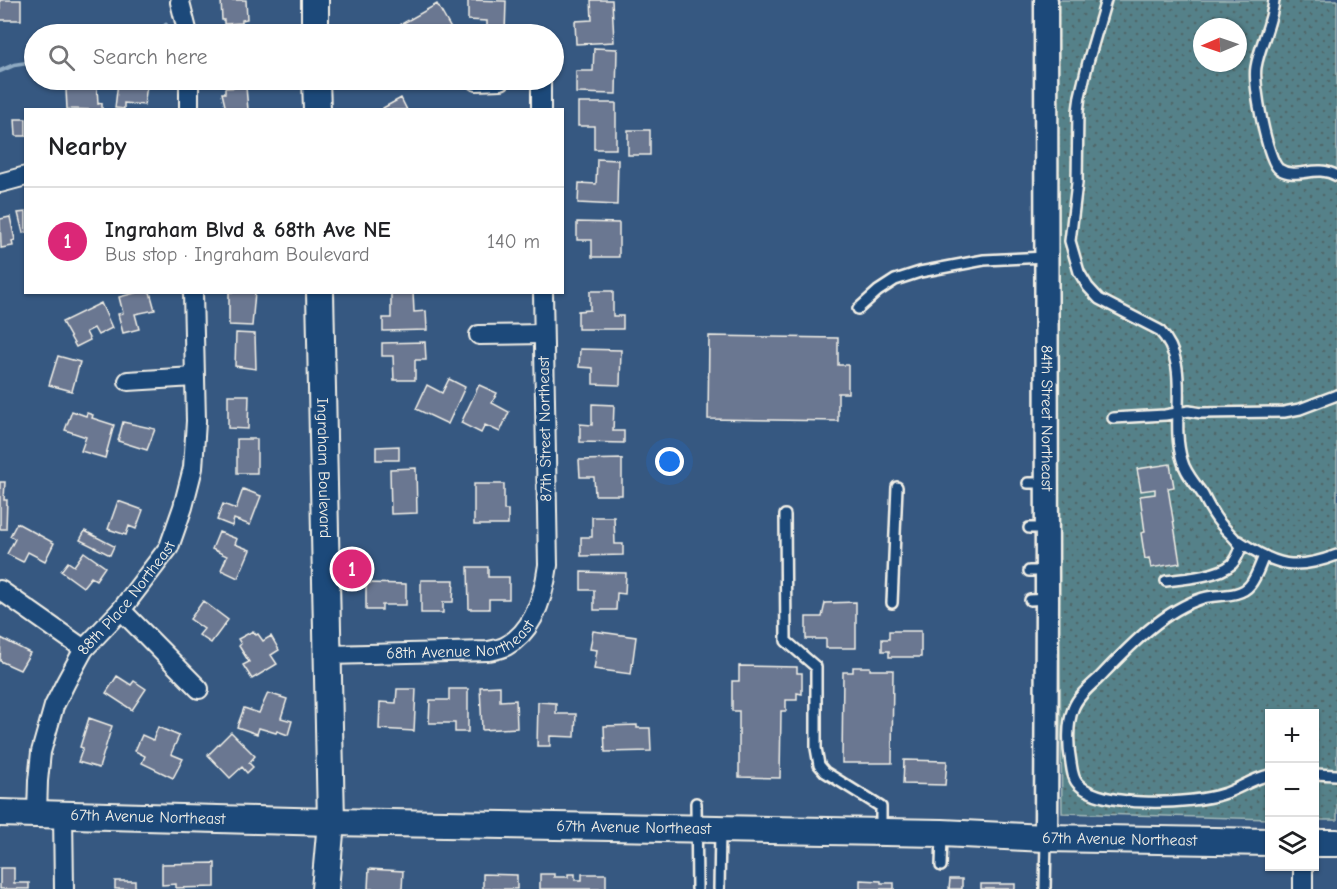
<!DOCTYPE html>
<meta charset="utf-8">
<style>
:root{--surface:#fff;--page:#f2f2f2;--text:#202124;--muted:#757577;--line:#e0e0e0;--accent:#db2777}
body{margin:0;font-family:"Comic Neue",sans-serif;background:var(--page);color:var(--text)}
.controls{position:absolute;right:18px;bottom:18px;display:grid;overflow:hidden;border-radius:0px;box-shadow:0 2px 4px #0004}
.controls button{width:54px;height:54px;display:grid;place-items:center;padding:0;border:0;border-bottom:2px solid var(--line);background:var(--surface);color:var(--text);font:30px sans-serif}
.compass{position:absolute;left:1193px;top:18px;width:54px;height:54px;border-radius:50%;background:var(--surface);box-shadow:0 2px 4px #0004;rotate:268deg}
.you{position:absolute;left:670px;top:462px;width:21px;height:21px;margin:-15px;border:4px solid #fff;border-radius:50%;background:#1a73e8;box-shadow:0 0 0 9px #1a73e833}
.badge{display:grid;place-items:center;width:39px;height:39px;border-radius:50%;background:var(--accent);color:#fff;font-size:20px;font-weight:700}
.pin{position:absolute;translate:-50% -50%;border:3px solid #fff;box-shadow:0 2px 6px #0006}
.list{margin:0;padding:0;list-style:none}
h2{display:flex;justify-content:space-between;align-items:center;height:78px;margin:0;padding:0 24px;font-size:26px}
h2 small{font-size:20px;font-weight:400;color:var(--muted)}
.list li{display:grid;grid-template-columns:39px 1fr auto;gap:18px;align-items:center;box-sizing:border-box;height:108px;padding:0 24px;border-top:2px solid var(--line)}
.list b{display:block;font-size:22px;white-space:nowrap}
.list p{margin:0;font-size:20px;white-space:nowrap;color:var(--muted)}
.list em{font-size:20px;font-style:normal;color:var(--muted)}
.icon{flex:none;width:33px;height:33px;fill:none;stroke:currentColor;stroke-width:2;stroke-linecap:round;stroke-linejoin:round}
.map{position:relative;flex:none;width:1337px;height:889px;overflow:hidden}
.search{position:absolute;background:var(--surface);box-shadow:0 2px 4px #0004;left:24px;top:24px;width:540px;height:66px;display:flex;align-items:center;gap:15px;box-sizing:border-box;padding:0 21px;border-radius:33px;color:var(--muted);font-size:22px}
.panel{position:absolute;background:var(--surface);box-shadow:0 2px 4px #0004;left:24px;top:108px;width:540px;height:186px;border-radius:0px}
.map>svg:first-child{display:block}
.grass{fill:url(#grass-dots);stroke:#a4b9b8;stroke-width:1.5;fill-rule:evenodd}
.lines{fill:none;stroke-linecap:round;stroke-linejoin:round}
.stream{stroke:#8faac2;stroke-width:4.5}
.building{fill:#6b7791;stroke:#f4f1e8;stroke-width:1.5}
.service-casing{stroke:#f4f1e8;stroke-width:14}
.minor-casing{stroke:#f4f1e8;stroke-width:22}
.tertiary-casing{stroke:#f4f1e8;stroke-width:27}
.secondary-casing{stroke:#f4f1e8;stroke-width:30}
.service{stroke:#1f4a7a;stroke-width:9}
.minor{stroke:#1f4a7a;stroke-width:18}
.tertiary{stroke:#1f4a7a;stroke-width:22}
.secondary{stroke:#1f4a7a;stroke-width:26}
.labels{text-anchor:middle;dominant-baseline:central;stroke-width:6;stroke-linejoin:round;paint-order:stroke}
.street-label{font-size:16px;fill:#f4f1e8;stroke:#1f4a7a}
</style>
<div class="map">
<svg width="1337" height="889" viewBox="0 0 1337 889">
<defs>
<pattern id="grass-dots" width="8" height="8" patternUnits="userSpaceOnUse" patternTransform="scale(1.5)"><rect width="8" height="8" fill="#558189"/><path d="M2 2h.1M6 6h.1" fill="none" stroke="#50676b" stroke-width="1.8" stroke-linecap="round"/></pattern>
</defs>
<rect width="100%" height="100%" fill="#365881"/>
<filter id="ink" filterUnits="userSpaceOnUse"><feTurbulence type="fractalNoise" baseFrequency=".0167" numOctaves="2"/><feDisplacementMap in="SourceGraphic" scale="12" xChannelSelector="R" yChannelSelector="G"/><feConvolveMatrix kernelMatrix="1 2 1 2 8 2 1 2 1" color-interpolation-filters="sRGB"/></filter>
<g filter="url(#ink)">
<path class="grass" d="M1051,0H1337V820H1315L1314,714H1270L1269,819L1062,813ZM1202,27H1238V63H1202Z"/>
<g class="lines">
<path class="stream" d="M156,34L166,25
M0,71L14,65L34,62"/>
</g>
<path class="building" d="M0,0H21V20H0Z
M221,0H246L247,19L242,20V23L224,24V20H222Z
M468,0L506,1L505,34H487V21L468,20Z
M591,0H612L614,42L576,44L575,21L592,20Z
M437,4L454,34H403L398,26Z
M594,48L617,49L616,94L576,93V71H593Z
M118,82L147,86L144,105L124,103V109L115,108Z
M97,87L98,104L102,103V110L67,109L66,89Z
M246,87L248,110H226L222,93H225V88Z
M401,98L407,110H383V108Z
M578,103H616V149H594V126H578Z
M15,119H26V136H16Z
M628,130H650V155H628Z
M597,159L618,160L617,205L578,203L579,183L596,184Z
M26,212V232L23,233L18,213Z
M10,217L15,240L12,241L13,246L1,248L0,219Z
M577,222L619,223V257H592V240H577Z
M590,291H613V316H623V329H578V311L590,310Z
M139,292H150L155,310L135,314L139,329L123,333L118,314L123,313L119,297Z
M229,292H255L252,326L229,325Z
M391,292H413L414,312L426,311L427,330L383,331V318H391Z
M101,303L112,328L98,335L94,328L86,332L90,340L76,347L62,322Z
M236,333L255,334L256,369L235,366Z
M709,336L838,338V365H848V393H838V421L708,419Z
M425,342L426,360H415V380H394L393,356H382V343Z
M580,349L621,350L620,385L593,384V368L579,367Z
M58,356L80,362L72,391L49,385Z
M449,379L465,387L448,424L416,409L427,385L442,393Z
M479,385L497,393L492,403L509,412L500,432L485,425L481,433L461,423Z
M228,395H249L248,429L228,428Z
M592,404L614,405L613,431H624V443L580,442V424L592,425Z
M72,411L86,416L87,413L93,415L92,418L114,425L105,458L81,451L86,437L65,430Z
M123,422L155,429L147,450L118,441Z
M237,439H257V473H237Z
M399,446V460H376V447Z
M622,459V495H595L594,477H580L579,460Z
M1170,464L1174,487L1168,488L1180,563L1151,568L1149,558L1145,559L1141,533L1145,532L1140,496L1155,494V489L1141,491L1137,469Z
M416,468L417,513L391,514L390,469Z
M0,482H5L4,500H7L6,529H0Z
M474,484H504V510H508V525H474Z
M243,489L261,496L250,525L234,519L232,526L217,520L223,504L236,509Z
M118,501L143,510L136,529L129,526L126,535L108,529Z
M592,517H614L615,544H623V555L581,556V537H592Z
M17,523L54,543L45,561L28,552L23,562L7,554L15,539L10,536Z
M85,531L114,546L110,555L80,540Z
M219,532L237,539L235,544L250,550L238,578L221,570L227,556L212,549Z
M84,552L105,567L96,580L91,577L83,587L61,571L68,562L74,566Z
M468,567H488V577H509V599H489V609H469Z
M581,572L626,573L625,594L617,593L616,610H594V590H581Z
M421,580H454L453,602H443V613H421Z
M366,583L406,584V605H382V610H366Z
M203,601L228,620L211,643L199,635L204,629L190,619Z
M856,602V648H826V639H806V617H822L825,603Z
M253,631L256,635L258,634L263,641L271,636L279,650L271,655L277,664L252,679L243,665L249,662L239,646L241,644L238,639Z
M593,631L636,637L631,674L594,669L597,650L590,649Z
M889,631H921V657H889V651H882V639H889Z
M1,638L30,653L20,670L0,661Z
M739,666L797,667V673H802V694L797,693V700H786V711H781L780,778L739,777V711H732V681H739Z
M853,667H870V670H893L892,763H842L843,672H853Z
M117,676L131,685L134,681L146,689L132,710L106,693Z
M500,686V701L516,700L517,728L482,730L480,687Z
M397,689H416L414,731L379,729L380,702L396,703Z
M449,689H468V732H455V723H429L430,700H449Z
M268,693L287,699L281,718L292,721L288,735L277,731L276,733L259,728L257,734L237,727L244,708L259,713Z
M538,702L556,703V714H576L575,737L550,736V746H537Z
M89,718L112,726L99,768L78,762L83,748L80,747Z
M637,725V728H650L651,751L605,752L604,726Z
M158,727L179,736L171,754L183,759L173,778L142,763L145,756L135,751L142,735L153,740Z
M231,732L255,756L249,763L253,767L247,773L242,767L230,778L208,755Z
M904,760L947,761L945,785L903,784Z
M215,863V887L176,888V884L162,885V864Z
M0,868H14V883H29V889H0Z
M369,869L403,871L402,889H368Z
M483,874L517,875V889H483Z
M540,874H554V877H568V874H575V880H582V874H606V889H540Z
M950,879H962V889H949Z
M860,880L881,881V883H894V889H860Z
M115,881H135V889H115Z
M981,884H1015V889H981Z"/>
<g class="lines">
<defs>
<path id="service" d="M1106,0L1088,62L1080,96L1078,111L1077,183L1070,241L1079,272L1088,287L1099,299L1159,330C1193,365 1169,417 1182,460C1185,473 1196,484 1203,495C1208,505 1213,515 1220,523C1227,532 1236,538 1241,547C1239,553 1237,559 1232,564C1219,576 1184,579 1166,581
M1274,0C1272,24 1260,44 1256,67C1253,83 1267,160 1279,169C1297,181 1315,163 1337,176
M858,309L878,291L895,280L920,272L984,260L1046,257
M1113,418L1165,415L1189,411L1201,413L1284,412L1300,409L1337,395
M1028,483H1046
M785,515L786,641L816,667V748L819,765L825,772L881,807V832
M1029,528H1046
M1239,541C1276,566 1295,571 1337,555
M1264,556C1260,565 1256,578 1250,585C1240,598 1217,594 1203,598C1162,611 1128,648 1099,678C1090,686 1077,697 1073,709C1067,724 1068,747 1071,763C1072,770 1073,779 1078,784C1102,809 1193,804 1223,794C1239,789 1253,778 1270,775
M1029,571H1047
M1030,600L1047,599
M892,603L897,487
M1314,774L1337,775
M696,803L697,889
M941,866L942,835
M719,889L720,831
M1045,889L1046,840"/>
<g id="minor">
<path d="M180,2L188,34"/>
<path d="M189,80V110"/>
<path d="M541,80V110"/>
<path d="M476,81L501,80"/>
<path d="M0,183L26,176"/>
<path d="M479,335L543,334"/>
<path d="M128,381L194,377"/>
<path d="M0,590L84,649"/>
<path d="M121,610L199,689"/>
<path id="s1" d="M328,655L488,651C494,650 501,649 506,646C534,631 544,595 548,565L543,292"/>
<path id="s2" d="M37,813L38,781L41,752L54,706L66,682L84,649L121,610L169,547L183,507L193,468L196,421L193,292"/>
<path d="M63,814L64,889"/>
<path d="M1303,889V866"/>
</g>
<g id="tertiary">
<path id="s3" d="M1046,0L1047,599L1046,838"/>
</g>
<g id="secondary">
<path d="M315,0V34"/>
<path d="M316,80L317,110"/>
<path id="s4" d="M320,292L331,822L325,889"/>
<path id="s5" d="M0,813L331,822L942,833L1046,838L1270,842"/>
<path d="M1314,843H1337"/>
</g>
</defs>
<use href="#service" class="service-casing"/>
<use href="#minor" class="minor-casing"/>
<use href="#tertiary" class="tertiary-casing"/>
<use href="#secondary" class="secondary-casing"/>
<use href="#service" class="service"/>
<use href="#minor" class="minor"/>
<use href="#tertiary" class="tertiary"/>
<use href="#secondary" class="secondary"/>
</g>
</g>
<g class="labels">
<g class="street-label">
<text stroke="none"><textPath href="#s3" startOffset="418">84th Street Northeast</textPath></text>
<text transform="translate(545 429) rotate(-91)">87th Street Northeast</text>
<text stroke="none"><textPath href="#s4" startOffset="176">Ingraham Boulevard</textPath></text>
<text stroke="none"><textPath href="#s2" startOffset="240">88th Place Northeast</textPath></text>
<text stroke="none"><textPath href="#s1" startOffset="136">68th Avenue Northeast</textPath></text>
<text stroke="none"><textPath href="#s5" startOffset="148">67th Avenue Northeast</textPath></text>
<text stroke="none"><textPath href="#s5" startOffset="634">67th Avenue Northeast</textPath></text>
<text stroke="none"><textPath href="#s5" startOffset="1120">67th Avenue Northeast</textPath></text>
</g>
</g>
</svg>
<div class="controls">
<button>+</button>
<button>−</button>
<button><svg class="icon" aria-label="layers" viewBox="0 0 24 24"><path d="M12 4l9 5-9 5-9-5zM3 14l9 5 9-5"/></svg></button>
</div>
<svg class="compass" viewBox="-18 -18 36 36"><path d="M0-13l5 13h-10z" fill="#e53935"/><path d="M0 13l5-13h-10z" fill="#757577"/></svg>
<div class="you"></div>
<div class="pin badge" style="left:352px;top:569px">1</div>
<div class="search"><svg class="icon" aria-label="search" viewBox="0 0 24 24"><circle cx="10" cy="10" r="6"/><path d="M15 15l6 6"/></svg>Search here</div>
<section class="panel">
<h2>Nearby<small></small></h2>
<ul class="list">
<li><span class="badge">1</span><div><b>Ingraham Blvd &amp; 68th Ave NE</b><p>Bus stop · Ingraham Boulevard</p></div><em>140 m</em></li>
</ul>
</section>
</div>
